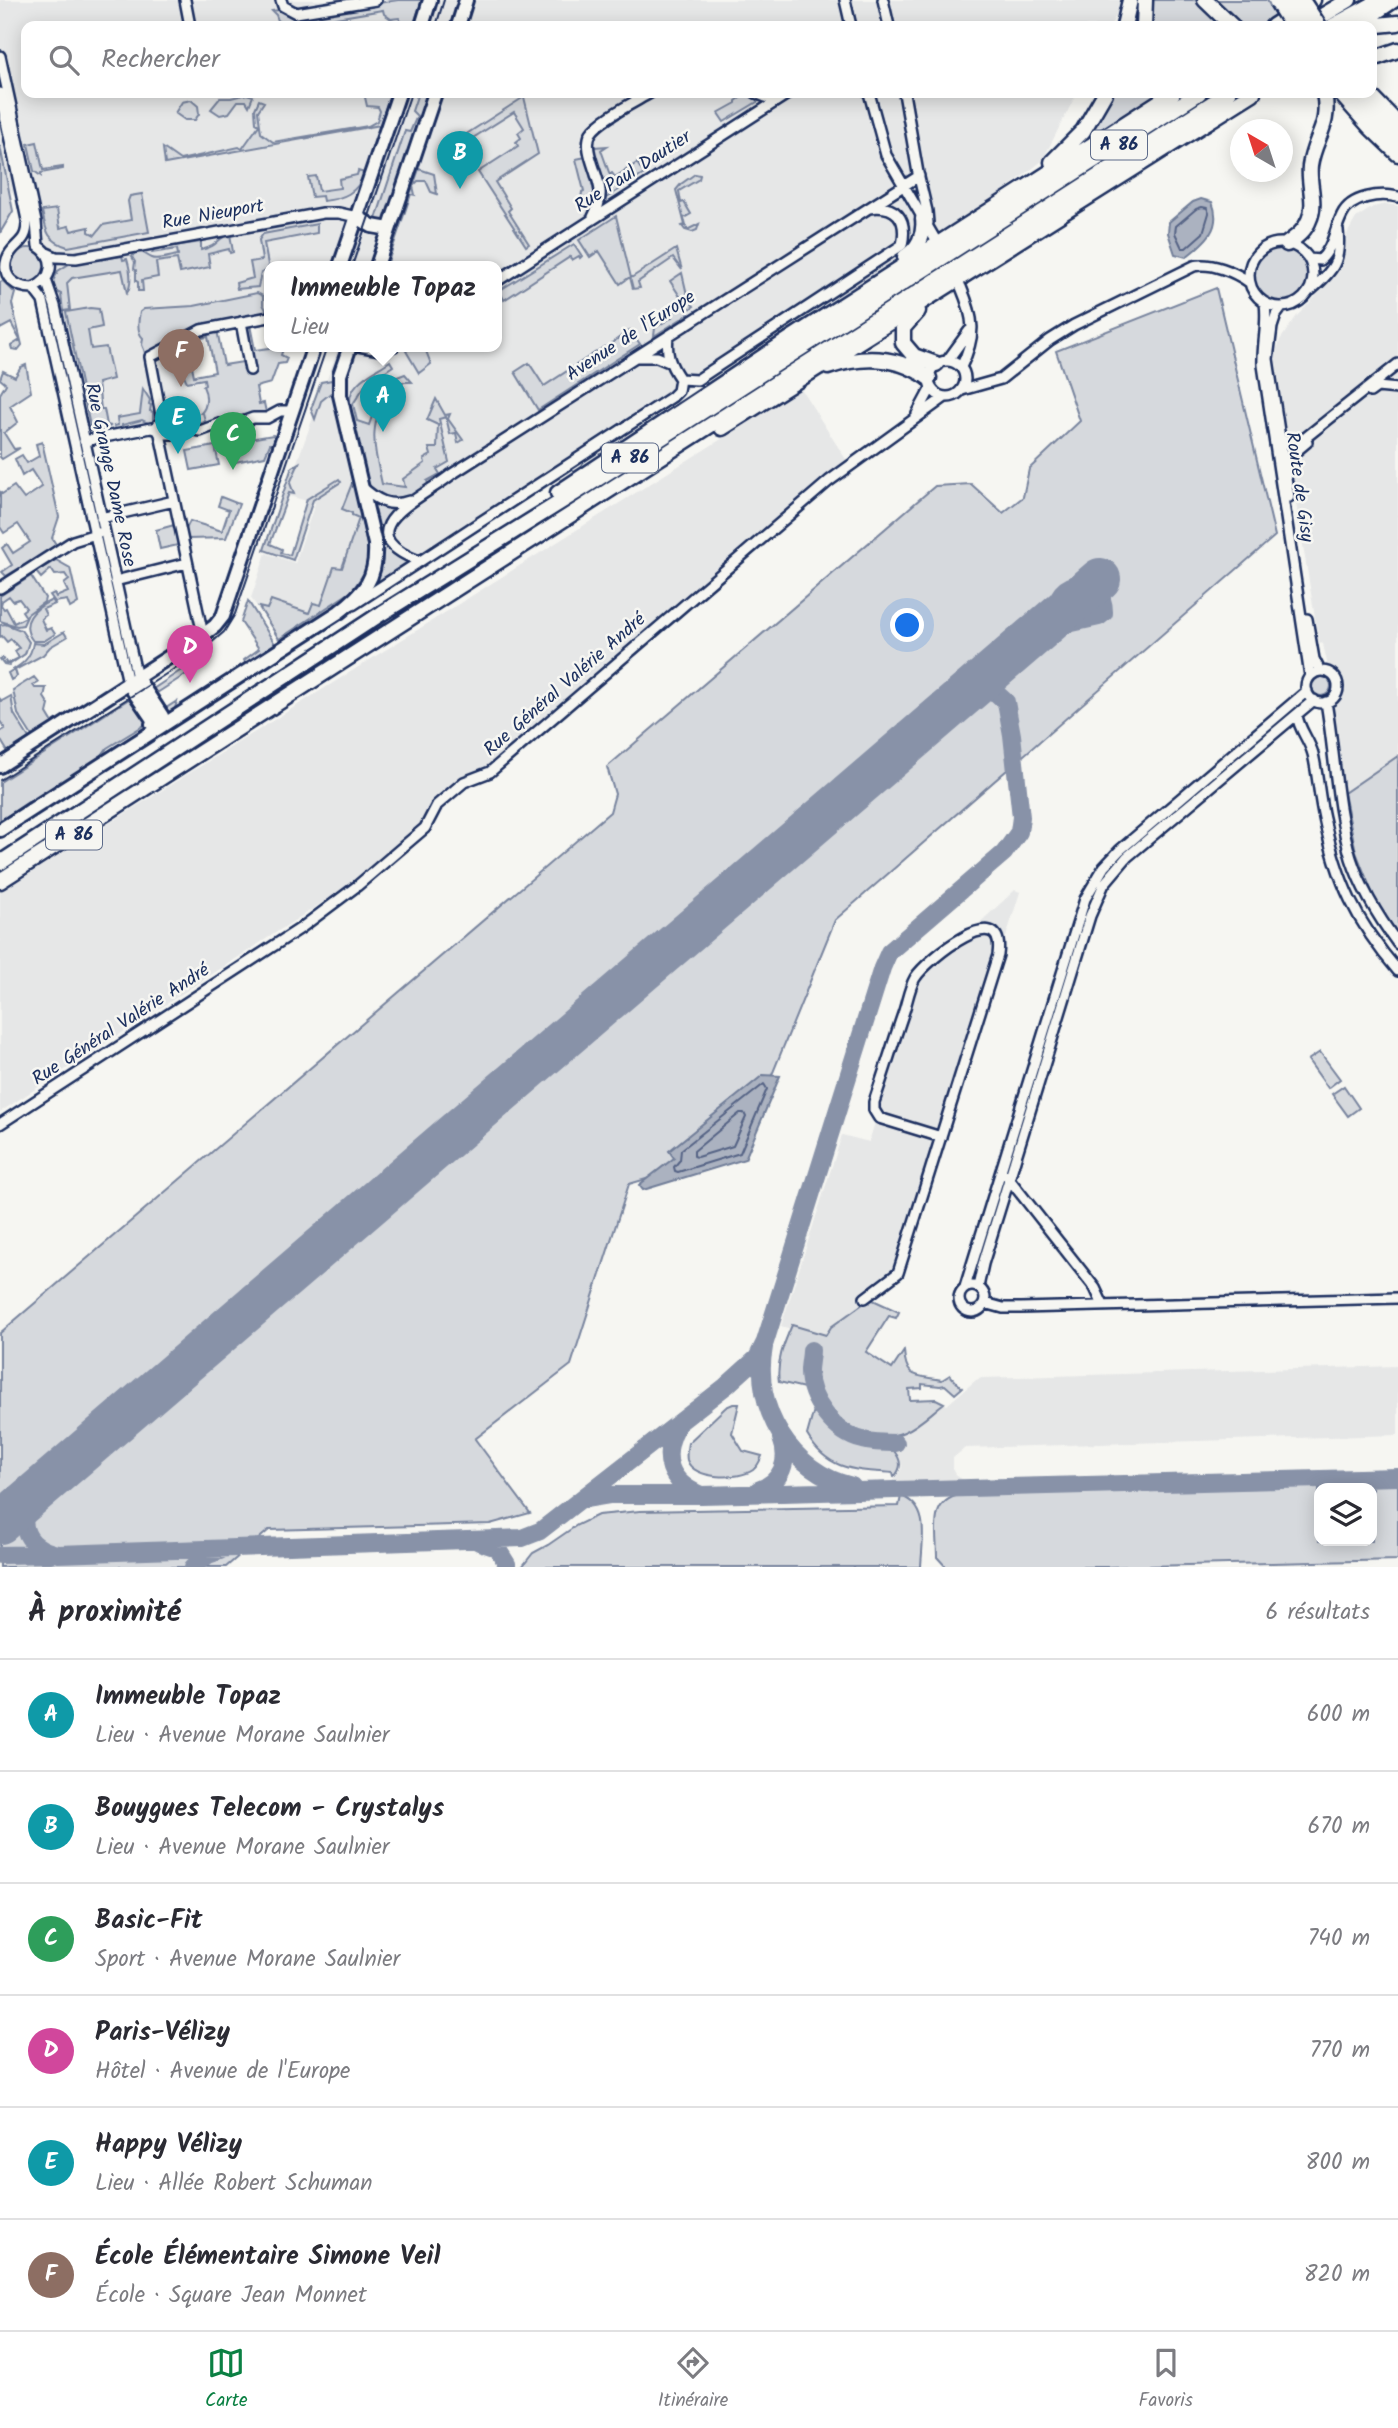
<!DOCTYPE html>
<html lang="fr">
<meta charset="utf-8">
<style>
:root{--surface:#fff;--page:#f7f7f7;--text:#2b2b33;--muted:#7c7c81;--line:#e1e1e2;--accent:#0b8043}
body{margin:0;font-family:Kalam,sans-serif;background:var(--page);color:var(--text)}
.controls{position:absolute;right:21px;bottom:21px;display:grid;overflow:hidden;border-radius:14px;box-shadow:0 4px 18px #0003}
.controls button{width:63px;height:63px;display:grid;place-items:center;padding:0;border:0;border-bottom:2px solid var(--line);background:var(--surface);color:var(--text);font:35px sans-serif}
.compass{position:absolute;left:1230px;top:119px;width:63px;height:63px;border-radius:50%;background:var(--surface);box-shadow:0 4px 18px #0003;rotate:321deg}
.you{position:absolute;left:908px;top:626px;width:24px;height:24px;margin:-18px;border:5px solid #fff;border-radius:50%;background:#1a73e8;box-shadow:0 0 0 10px #1a73e833}
.badge{display:grid;place-items:center;width:46px;height:46px;border-radius:50%;background:var(--accent);color:#fff;font-size:23px;font-weight:700}
.pin{position:absolute;translate:-50% -58px;filter:drop-shadow(0 2px 4px #0008)}
.pin::after{content:'';position:absolute;top:37px;width:24px;height:21px;background:inherit;clip-path:polygon(0 0,100% 0,50% 100%)}
.popup{position:absolute;left:264px;top:261px;width:238px;height:91px;box-sizing:border-box;display:grid;place-content:center;border-radius:14px;background:var(--surface);filter:drop-shadow(0 2px 5px #0005);font-size:23px;white-space:nowrap;color:var(--muted)}
.popup b{font-size:26px;color:var(--text)}
.popup::after{content:'';position:absolute;left:50%;top:100%;margin-left:-14px;border:14px solid transparent;border-top-color:var(--surface)}
.list{margin:0;padding:0;list-style:none}
h2{display:flex;justify-content:space-between;align-items:center;height:91px;margin:0;padding:0 28px;font-size:30px}
h2 small{font-size:23px;font-weight:400;color:var(--muted)}
.list li{display:grid;grid-template-columns:46px 1fr auto;gap:21px;align-items:center;box-sizing:border-box;height:112px;padding:0 28px;border-top:2px solid var(--line)}
.list b{display:block;font-size:26px;white-space:nowrap}
.list p{margin:0;font-size:23px;white-space:nowrap;color:var(--muted)}
.list em{font-size:23px;font-style:normal;color:var(--muted)}
.icon{flex:none;width:38px;height:38px;fill:none;stroke:currentColor;stroke-width:2;stroke-linecap:round;stroke-linejoin:round}
.map{position:relative;flex:none;width:1398px;height:1567px;overflow:hidden}
.search{position:absolute;background:var(--surface);box-shadow:0 4px 18px #0003;left:21px;right:21px;top:21px;height:77px;display:flex;align-items:center;gap:18px;box-sizing:border-box;padding:0 24px;border-radius:14px;color:var(--muted);font-size:26px}
.sheet{height:763px;background:var(--surface)}
nav{display:flex;justify-content:space-around;align-items:center;box-sizing:border-box;height:98px;border-top:2px solid var(--line);background:var(--surface);font-size:19px;color:var(--muted)}
nav a{display:grid;justify-items:center;gap:4px}
nav .on{color:var(--accent)}
.map>svg:first-child{display:block}
.built{fill:#e6e7e7}
.green{fill:#d6d9dd;stroke:#78849e;stroke-width:2;fill-rule:evenodd}
.water{fill:#abb2c0;stroke:#717e99;stroke-width:2}
.lines{fill:none;stroke-linecap:round;stroke-linejoin:round}
.shore{stroke:#556385;stroke-width:2}
.taxiway{stroke:#8892a8;stroke-width:18}
.runway{stroke:#8892a8;stroke-width:42}
.minor-casing{stroke:#1b2f5e;stroke-width:14}
.major-casing{stroke:#1b2f5e;stroke-width:18}
.highway-casing{stroke:#1b2f5e;stroke-width:19}
.minor{stroke:#f6f6f2;stroke-width:9}
.major{stroke:#f6f6f2;stroke-width:12}
.highway{stroke:#f6f6f2;stroke-width:14}
.tram{stroke:#1b2f5e;stroke-width:2}
.highway-bridge-casing{stroke:#1b2f5e;stroke-width:19;stroke-linecap:butt}
.highway-bridge{stroke:#f6f6f2;stroke-width:14}
.labels{text-anchor:middle;dominant-baseline:central;stroke-width:5;stroke-linejoin:round;paint-order:stroke}
.shield{fill:#f6f6f2;stroke:#5d6b8a;stroke-width:2}
.shield-label{font-size:18px;font-weight:bold;fill:#1b2f5e}
.street-label{font-size:19px;fill:#1b2f5e;stroke:#f6f6f2}
</style>
<div class="map">
<svg width="1398" height="1567" viewBox="0 0 1398 1567">
<rect width="100%" height="100%" fill="#f6f6f2"/>
<filter id="ink" filterUnits="userSpaceOnUse"><feTurbulence type="fractalNoise" baseFrequency=".0143" numOctaves="2"/><feDisplacementMap in="SourceGraphic" scale="14" xChannelSelector="R" yChannelSelector="G"/><feConvolveMatrix kernelMatrix="1 2 1 2 8 2 1 2 1" color-interpolation-filters="sRGB"/></filter>
<g filter="url(#ink)">
<path class="built" d="M0,0H1124L1110,26H26V93H1077L1042,161L987,204L281,642L251,598L266,553L295,563L315,503L285,495L339,346H497V266H269V314L150,353L159,418L88,436L40,232L8,187L0,146Z
M1387,204L1398,206V756L1344,793L1332,707L1340,694L1343,678L1328,667L1323,644L1319,642L1295,497L1275,355L1280,340L1296,317L1339,272L1345,253L1347,234L1356,218L1373,207Z
M176,352L179,369L184,375L186,384L204,381L203,386L206,400L202,412L205,421L189,424L187,417L164,421L154,368L158,367L156,356Z
M801,389L847,461L366,872L340,891L0,1112V892Z
M1015,890L1020,892L901,1275L831,1327L826,1335L793,1325L791,1329L781,1326L842,1135L869,1142L918,980Z
M1398,1366V1435L965,1448L953,1458V1469L957,1476L965,1481L888,1484L896,1478L902,1468L900,1459L894,1451L897,1435L914,1427L944,1403L947,1405L976,1380L982,1378Z"/>
<path class="green" d="M277,0L285,11L294,16L398,0H422L413,26H401L404,23L401,22L399,18L391,19L384,14L383,10L336,18L327,22L317,19L280,26L276,15L272,11L279,10Z
M1149,0H1198L1221,26H1148Z
M1211,0H1267L1276,17L1263,26H1239Z
M364,93H383L389,97L380,125L165,164L163,148L180,160L239,147L242,149L259,125L256,123L255,109L259,100L264,102L258,111L261,133L273,142L368,126L377,121L380,111L378,107L367,106Z
M418,93H432L389,219L384,223L375,222L405,131L410,132L417,116L412,111Z
M737,93H751L762,99L724,122L718,113L736,103V101L740,98Z
M1109,93H1165L1068,156Z
M247,94L253,96L249,106L246,101H238L229,113L220,115L211,109L220,98H231Z
M524,97L538,154L495,182L511,208L508,211L529,244L526,246L478,172L518,146L516,142L521,138L518,133L524,128L514,112L465,143L454,142Z
M191,100L198,106L199,114L195,120H185L175,113L182,102Z
M37,142L43,170L63,167V169L41,173V176L34,171L28,144Z
M0,146L13,211L0,233Z
M607,146L601,150L610,175L612,173L615,177L637,163L644,174L603,200L593,150L594,147Z
M586,157L595,196L591,207L581,199L582,192L584,191L576,159Z
M419,169L434,174L437,194L431,192L426,181H418L413,186L415,195L411,194L388,262L392,264L385,266Z
M358,171L364,173C358,193 343,199 323,201L322,196L312,197L308,177L316,176L319,191L340,188L339,179L357,175Z
M695,174L700,175L699,179L679,191L681,203L684,202L691,214L684,218L687,230L699,224L697,230L692,232L685,230L682,226L685,225L676,190L681,184Z
M142,194L149,232L68,247C47,241 46,231 42,211L57,209L60,228L69,226L71,231L89,227V232L95,235L103,225L131,220L128,201L130,196Z
M616,216L631,278L676,249L682,270L673,258L638,282L640,288L633,289L630,277L620,284L599,251L590,257L579,240Z
M317,224V233L264,243L269,270L261,273L258,287L237,289L236,283L253,278L250,262L262,260L259,240L263,234Z
M230,234L233,252L230,253L229,249L208,254L210,267L180,273L177,259L156,262L158,277L142,280L143,291H138V282L136,281V270L134,269L135,262L132,257L135,252C144,251 145,255 152,258C159,261 170,256 178,255L177,249L152,253L154,249L201,242V250C220,246 216,238 230,234Z
M574,244L582,256L580,258L579,256L572,260L570,257L504,300L502,296L497,299V292Z
M1254 275a27 27 0 1 1 54 0a27 27 0 1 1-54 0Z
M11 266a18 18 0 1 1 36 0a18 18 0 1 1-36 0Z
M122,256L123,260L127,259C130,269 133,283 127,293L122,270L72,278L67,283L70,310L63,311L61,294L52,290L51,285L58,271L69,264Z
M682,273L688,299L694,306L687,311L689,314L654,336L655,328L672,317L670,314L685,304L670,281Z
M3,281L15,293L12,304L22,345L18,350L12,349L11,346L20,340L11,323L0,329V282Z
M1216,288L1275,536L835,920L741,1151L629,1184L571,1365L475,1439L530,1513L490,1524L269,1530L226,1567H0V1333L610,812L615,794L607,767L935,486L971,484L1003,513L1023,497L1029,469L1080,421L1056,351Z
M257,293L263,296V304L269,316L200,329L149,356L153,390H151C147,376 149,358 142,345L143,338C137,333 138,321 140,312L144,309L194,306Z
M90,308L99,309L102,327L88,330L91,349L106,347L113,379L98,383L101,409H104L107,425L111,426L91,431L66,312Z
M250,325L255,350L284,346L281,355L287,358L285,363L278,364L271,383L256,387L259,404L264,403L267,417L188,428L189,424L205,421L203,413H201C208,406 207,394 203,386L205,385L204,379L187,382L181,369H179L176,351L160,355L187,340L194,376L215,372L208,337L188,340L200,333L217,330L224,365L243,362L237,326L246,328Z
M630,330L640,344L538,410L515,372L529,363L544,386L604,347L608,353L612,350L609,345Z
M413,346H424L431,364L419,373L406,351Z
M390,361L393,366L366,384L353,404L357,421L369,425L384,382L405,374L412,382H391C370,429 371,434 382,484L405,487L403,479L425,463L424,459L431,455L429,448H437L438,425L427,420L436,399L445,415L450,414L448,419L463,440L458,443L456,433L450,434L446,417L439,419L449,462L437,469L440,474L427,481L429,486C400,504 397,506 367,489L346,406H350C347,382 373,373 390,361Z
M26,365L31,392L10,406L18,422L4,433L14,449L20,448L2,459L0,457V394L6,384L0,379L3,371L15,377L21,367Z
M332,380V392L321,401L315,419L311,409L321,382Z
M143,389L150,400L149,404L151,405L150,411L153,412V422L150,424L142,420L122,425V429H115L114,426L118,425L117,418L140,414Z
M273,435L275,437L273,444H270L265,456L235,462L232,442Z
M42,442L59,517L52,538L57,546L6,576L2,572L12,565L2,548L7,544L13,553L30,542L18,524L4,533L0,527V492L2,494L14,486L24,499L42,487L31,470L22,476L15,459L22,455L27,463L39,456L36,444Z
M215,446L219,465L191,470L187,451Z
M299,463L290,483L294,494L289,493L270,544L282,549L281,553L290,555L307,499L339,479L341,482L313,500L293,560L264,550L292,467Z
M353,481L367,545L368,559L364,573L352,591L279,639L259,607L267,609L271,600L309,613L313,603L321,605L334,567L342,568L359,518L352,515V513L342,509Z
M221,497L239,504L226,538L188,539L186,529L190,521L222,531L229,510L218,506Z
M367,498L375,505L394,509C377,531 384,552 409,561L374,584V580L382,556L380,534L381,532Z
M174,525L178,545L160,549L156,530Z
M56,560L70,568L78,603L70,608L67,600L55,602L50,595L54,593L56,597L68,592L64,584L69,580L65,574L55,575L51,569L41,578L36,572Z
M31,576L45,598L44,602L28,614L23,625L17,626L0,621V596ZM9,596L13,601L19,599L26,608L22,611L26,617L14,623L6,608L4,609L1,605L2,601Z
M52,600L55,604L43,609L46,615L41,619L46,630L51,628L55,634L44,641H33C18,622 35,608 52,600Z
M248,601L275,644L247,666L244,660L259,649L241,622Z
M5,624L21,630L29,642L25,654L9,665L4,664L0,659L3,658L7,664L19,658L15,651L19,648L11,639L7,642L2,636L0,637V625Z
M64,632L67,637L50,647L43,655L15,670L17,676L11,680L8,673C21,665 31,659 33,643L44,644Z
M207,653L211,658L157,693L166,708L177,701L174,712L167,716L150,691Z
M1311 686a10 10 0 1 1 20 0a10 10 0 1 1-20 0Z
M34,677L38,682L33,685L35,688H46L44,697L49,705L47,713L53,723L32,736L18,714L13,690Z
M11,696L14,714L29,738L8,752L0,739V732L5,729L0,721V699L2,701Z
M132,697L146,720V724L107,748L95,765L31,805L28,802L0,821V782Z
M1398,756V935L1376,902L1356,852L1344,793Z
M1320,1052L1340,1079L1328,1088L1308,1060Z
M1344,1086L1359,1108L1348,1116L1332,1094Z
M873,1300L899,1312L896,1318L889,1316L866,1352L892,1369L904,1351C906,1380 917,1375 942,1380L950,1375L962,1388L955,1394L945,1385L940,1386L922,1384V1388L909,1389L910,1400L936,1399L944,1403C931,1413 919,1426 904,1432C869,1447 826,1420 818,1385C816,1374 817,1362 818,1352L805,1348L803,1367L804,1388L779,1382C776,1362 784,1343 792,1325L826,1335L831,1327L867,1301Z
M733,1404H739L732,1433L743,1451L762,1456C760,1461 758,1466 753,1470C739,1480 693,1480 687,1460C686,1455 687,1448 688,1443L726,1407Z
M814,1410C825,1427 844,1445 865,1448C875,1450 884,1449 894,1451C902,1461 902,1468 894,1477L893,1473C855,1470 828,1471 807,1435Z
M1398,1483V1560L1106,1567H946L937,1557C937,1532 928,1501 960,1495ZM1319,1488H1372V1541H1319Z
M901,1496C931,1507 922,1541 921,1567H522L533,1553L548,1545L577,1525L598,1515L640,1511L899,1506Z"/>
<path class="water" d="M1201,199L1212,202C1223,228 1205,242 1186,257L1175,254L1168,233L1169,222L1193,202Z
M763,1075L780,1076L745,1159L643,1190L639,1185L674,1158L669,1151Z"/>
<g class="lines">
<path class="shore" d="M1202,207L1207,208L1209,213L1203,233L1186,248H1182L1175,233L1176,226L1196,209Z
M764,1084L767,1089L740,1153L678,1172L675,1171L674,1167L680,1160L681,1150Z
M740,1113H744L746,1117L733,1146L697,1157L694,1156V1151Z"/>
<path class="taxiway" d="M1041,630L1099,617L1104,613C1105,574 1052,574 1056,617
M764,1347C752,1408 791,1472 852,1486
M811,1350C811,1357 809,1364 809,1371C809,1400 835,1434 863,1440C874,1443 885,1443 896,1443
M676,1428C661,1458 669,1482 701,1495
M38,1490C15,1517 21,1547 58,1554L522,1538L540,1531L726,1386L757,1358L765,1342L882,968L889,952L1004,853L1019,832L1021,817L1012,735L1006,702L995,692L986,690L979,691L960,699
M758,1490C782,1482 790,1461 781,1438
M585,1499L609,1495H701L1398,1477
M479,1542L497,1548L507,1564
M0,1555L51,1554
M193,1567L208,1555L220,1551"/>
<path class="runway" d="M0,1523L1100,579"/>
<defs>
<path id="minor" d="M185,0L190,26
M281,0L283,6L296,13L376,0
M845,0L851,26
M883,0L889,26
M0,56L36,222L38,246C57,258 53,280 33,288C17,288 1,278 7,259C13,242 28,245 27,220L0,93
M756,93L775,101
M869,93L886,155L935,239
M904,93L918,173L927,211L928,223
M593,217C597,209 601,201 600,191C599,174 582,149 591,133C600,119 635,102 650,93
M1249 275a32 32 0 1 1 64 0a32 32 0 1 1-64 0Z
M47,253L56,257L76,258L323,213H339L357,217
M1309,259L1320,260C1333,248 1334,231 1342,215C1351,196 1380,193 1398,197
M46,280L55,306L137,678
M497,281L789,93
M961,287C974,318 977,335 961,367
M33,288L43,301L128,683
M1311,290C1334,270 1341,261 1338,230
M1265,303C1268,324 1262,344 1263,365L1310,676
M1282,307L1276,315L1272,327L1268,359L1289,497
M241,322L250,370
M668,336C666,354 669,363 680,379L697,380L712,370L902,245C908,218 896,204 869,208
M358,346L380,350L394,346
M636,357H657L669,362
M929 379a18 18 0 1 1 36 0a18 18 0 1 1-36 0Z
M947,361L969,331
M962,390L1001,379L1050,340L1074,325L1194,266C1211,262 1235,272 1249,282
M1370,392L1377,387L1398,389
M917,414L931,388
M155,428L162,420L150,357L201,330L269,317
M160,434L203,635
M1282,439L1290,444L1300,442L1398,364
M84,441L151,428L157,429L160,434H176L189,429L200,431L219,424L234,425L253,418H267L280,411H292
M1285,466L1295,452L1307,442
M362,487C376,500 390,508 409,501
M101,518L174,501
M419,561C342,531 423,498 452,474L919,176
M115,581L187,563
M0,588L73,541L99,533
M353,605L672,397L678,391L680,379
M1307,619L1314,659L1320,671
M1306 687a16 16 0 1 1 32 0a16 16 0 1 1-32 0Z
M1326,702C1335,754 1336,807 1351,858C1361,889 1379,918 1398,944
M1297,715C1299,730 1309,739 1313,754C1318,775 1319,797 1324,818C1337,881 1356,922 1398,971
M0,1124L301,928L357,886L425,828L437,805L464,782L490,772L829,481L945,397
M1006,1175L1095,1288L1103,1305
M959 1299a13 13 0 1 1 26 0a13 13 0 1 1-26 0Z
M965,1287L1085,899L1104,867L1120,850L1307,691
M978,1287L983,1264L1090,916L1104,884L1127,857L1314,700
M865,1298L898,1273L998,955C1006,896 927,959 915,978C909,988 907,1003 903,1014C893,1043 884,1073 874,1102V1110L879,1118L941,1137
M985,1303L1003,1308H1021L1398,1298"/>
<path id="major" d="M422,26L430,0
M458,26L466,0
M357,217L372,226L389,229
M340,266L399,93
M377,266L435,93
M137,678L162,716L152,724
M128,683L158,727
M0,766L203,635L215,626L223,616L314,346
M0,830L339,612C365,592 377,578 375,544L340,395V375L350,346"/>
<path id="highway" d="M1205,0L1232,26
M1124,26L1130,0
M1144,26L1145,0
M1273,26L1313,0
M1305,26L1349,0
M1333,26L1381,0
M1355,26L1394,0
M1367,26L1398,23
M1372,59L1398,50
M1340,93L1371,128L1398,154
M1354,93L1398,140
M1368,93L1398,124
M1052,162L1083,131L1105,93
M1287,244C1296,237 1305,231 1309,220C1317,203 1308,185 1310,166C1314,137 1331,127 1324,93
M905,257C918,249 925,235 923,219
M918,311L903,328V343L914,356L936,364
M828,367C863,355 898,356 929,378
M722,428L1253,93
M558,493L790,339L1173,93
M0,863L382,613L588,485L1199,93
M0,881L1228,93"/>
</defs>
<use href="#minor" class="minor-casing"/>
<use href="#major" class="major-casing"/>
<use href="#highway" class="highway-casing"/>
<use href="#minor" class="minor"/>
<use href="#major" class="major"/>
<use href="#highway" class="highway"/>
<path class="tram" d="M436,26L444,0
M352,266L411,93
M0,780L202,651L224,632L235,614L327,346"/>
<defs>
<path id="highway-bridge" d="M1290,0L1306,26
M1302,0L1319,26
M1277,2L1292,26"/>
</defs>
<use href="#highway-bridge" class="highway-bridge-casing"/>
<use href="#highway-bridge" class="highway-bridge"/>
</g>
</g>
<g class="labels">
<g class="shield">
<rect x="1091" y="130.5" width="56" height="29" rx="5"/>
<rect x="602" y="443.5" width="56" height="29" rx="5"/>
<rect x="46" y="820.5" width="56" height="29" rx="5"/>
</g>
<g class="shield-label">
<text x="1119" y="145">A 86</text>
<text x="630" y="458">A 86</text>
<text x="74" y="835">A 86</text>
</g>
<g class="street-label">
<text transform="translate(633 172) rotate(-33)">Rue Paul Dautier</text>
<text transform="translate(213 215) rotate(-10)">Rue Nieuport</text>
<text transform="translate(631 336) rotate(-33)">Avenue de l'Europe</text>
<text transform="translate(110 475) rotate(78)">Rue Grange Dame Rose</text>
<text transform="translate(1299 487) rotate(82)">Route de Gisy</text>
<text transform="translate(565 685) rotate(-41)">Rue Général Valérie André</text>
<text transform="translate(121 1025) rotate(-33)">Rue Général Valérie André</text>
</g>
</g>
</svg>
<div class="controls">
<button><svg class="icon" aria-label="layers" viewBox="0 0 24 24"><path d="M12 4l9 5-9 5-9-5zM3 14l9 5 9-5"/></svg></button>
</div>
<svg class="compass" viewBox="-18 -18 36 36"><path d="M0-13l5 13h-10z" fill="#e53935"/><path d="M0 13l5-13h-10z" fill="#7c7c81"/></svg>
<div class="you"></div>
<div class="pin badge" style="left:383px;top:432px;background:#0f9aa8">A</div>
<div class="popup"><b>Immeuble Topaz</b>Lieu</div>
<div class="pin badge" style="left:460px;top:189px;background:#0f9aa8">B</div>
<div class="pin badge" style="left:233px;top:470px;background:#2e9e5b">C</div>
<div class="pin badge" style="left:190px;top:683px;background:#d1479c">D</div>
<div class="pin badge" style="left:178px;top:454px;background:#0f9aa8">E</div>
<div class="pin badge" style="left:181px;top:387px;background:#8d6e63">F</div>
<div class="search"><svg class="icon" aria-label="search" viewBox="0 0 24 24"><circle cx="10" cy="10" r="6"/><path d="M15 15l6 6"/></svg>Rechercher</div>
</div>
<section class="sheet">
<h2>À proximité<small>6 résultats</small></h2>
<ul class="list">
<li><span class="badge" style="background:#0f9aa8">A</span><div><b>Immeuble Topaz</b><p>Lieu · Avenue Morane Saulnier</p></div><em>600 m</em></li>
<li><span class="badge" style="background:#0f9aa8">B</span><div><b>Bouygues Telecom - Crystalys</b><p>Lieu · Avenue Morane Saulnier</p></div><em>670 m</em></li>
<li><span class="badge" style="background:#2e9e5b">C</span><div><b>Basic-Fit</b><p>Sport · Avenue Morane Saulnier</p></div><em>740 m</em></li>
<li><span class="badge" style="background:#d1479c">D</span><div><b>Paris-Vélizy</b><p>Hôtel · Avenue de l'Europe</p></div><em>770 m</em></li>
<li><span class="badge" style="background:#0f9aa8">E</span><div><b>Happy Vélizy</b><p>Lieu · Allée Robert Schuman</p></div><em>800 m</em></li>
<li><span class="badge" style="background:#8d6e63">F</span><div><b>École Élémentaire Simone Veil</b><p>École · Square Jean Monnet</p></div><em>820 m</em></li>
</ul>
</section>
<nav>
<a class="on"><svg class="icon" aria-label="map" viewBox="0 0 24 24"><path d="M3 6l6-2 6 2 6-2v14l-6 2-6-2-6 2zM9 4v14M15 6v14"/></svg>Carte</a>
<a><svg class="icon" aria-label="directions" viewBox="0 0 24 24"><path d="M12 3l9 9-9 9-9-9zM9 14v-3h6M13 9l2 2-2 2"/></svg>Itinéraire</a>
<a><svg class="icon" aria-label="saved" viewBox="0 0 24 24"><path d="M7 4h10v16l-5-4-5 4z"/></svg>Favoris</a>
</nav>
